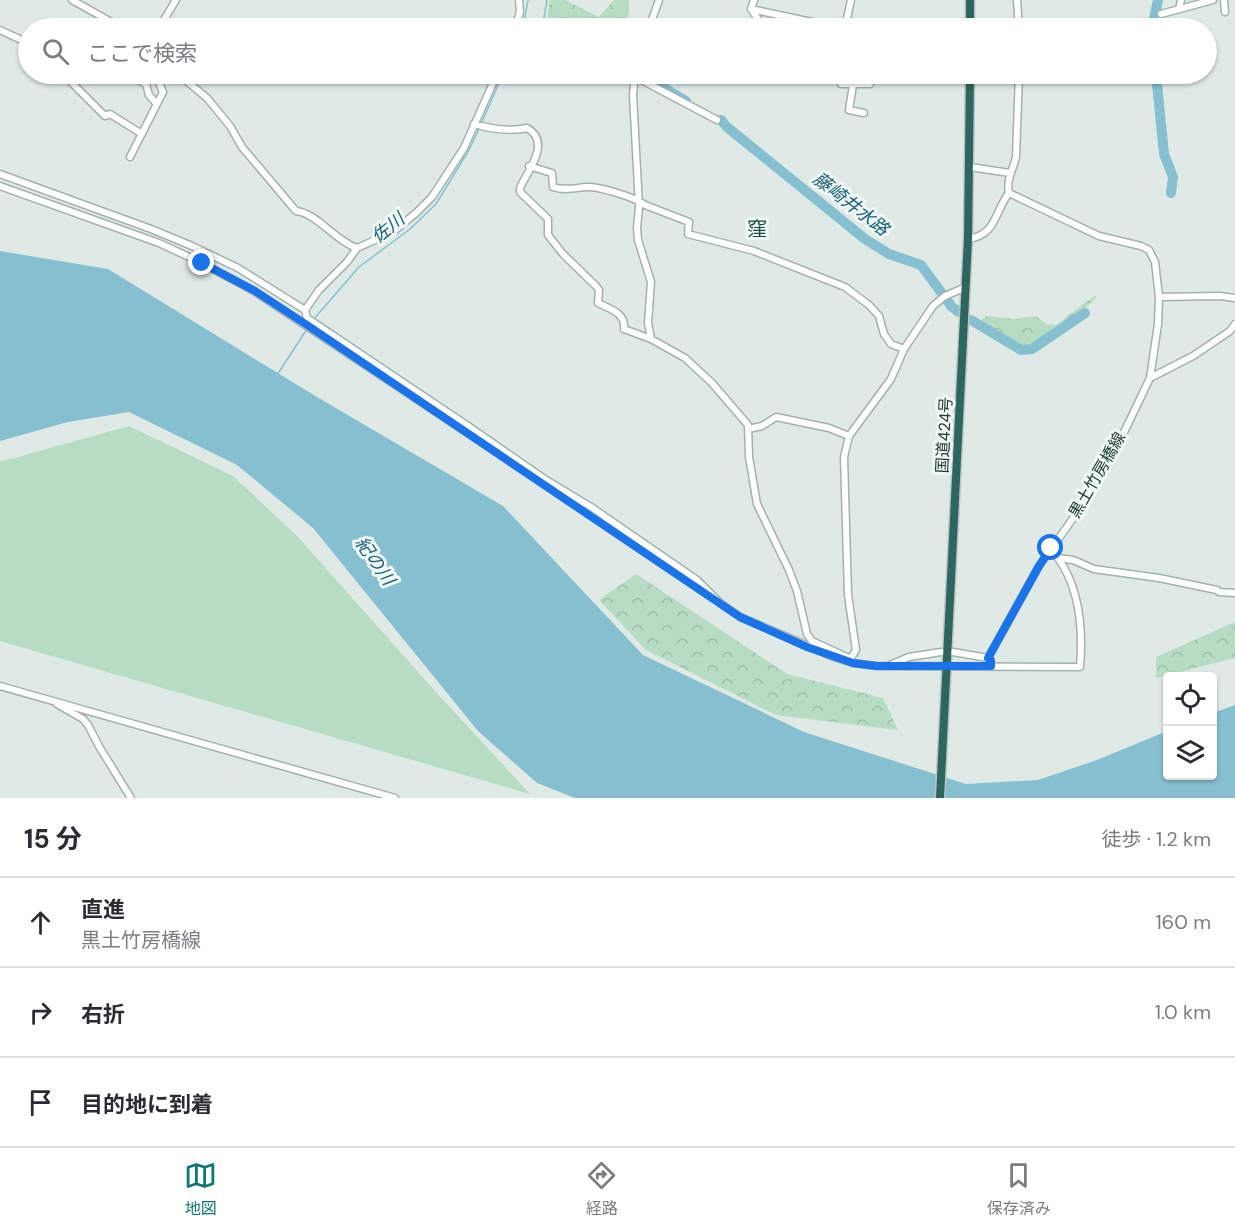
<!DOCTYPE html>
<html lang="ja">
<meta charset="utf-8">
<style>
:root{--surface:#fff;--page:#f7f7f7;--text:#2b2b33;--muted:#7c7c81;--line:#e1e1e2;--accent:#0f766e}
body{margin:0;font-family:"DM Sans","Noto Sans JP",sans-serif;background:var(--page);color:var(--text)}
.controls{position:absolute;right:18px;bottom:18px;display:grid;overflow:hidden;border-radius:6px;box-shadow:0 2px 4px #0004}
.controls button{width:54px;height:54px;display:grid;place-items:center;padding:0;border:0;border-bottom:2px solid var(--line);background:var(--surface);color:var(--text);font:30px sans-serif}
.stop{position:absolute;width:18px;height:18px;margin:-14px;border:4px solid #1a73e8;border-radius:50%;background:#fff}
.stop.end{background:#1a73e8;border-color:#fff;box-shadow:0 2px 6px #0008}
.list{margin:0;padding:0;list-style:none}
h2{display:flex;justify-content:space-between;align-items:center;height:78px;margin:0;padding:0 24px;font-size:26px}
h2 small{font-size:20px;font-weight:400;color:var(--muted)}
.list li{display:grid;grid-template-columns:39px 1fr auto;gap:18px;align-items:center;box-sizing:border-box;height:90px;padding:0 24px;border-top:2px solid var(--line)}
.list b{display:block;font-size:22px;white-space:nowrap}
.list p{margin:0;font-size:20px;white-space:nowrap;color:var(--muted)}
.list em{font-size:20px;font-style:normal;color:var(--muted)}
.icon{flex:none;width:33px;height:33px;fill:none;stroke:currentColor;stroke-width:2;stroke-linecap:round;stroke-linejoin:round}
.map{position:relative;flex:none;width:1235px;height:798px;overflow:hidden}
.search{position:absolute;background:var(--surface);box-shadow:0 2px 4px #0004;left:18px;right:18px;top:18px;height:66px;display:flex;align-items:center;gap:15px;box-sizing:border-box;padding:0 21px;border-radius:33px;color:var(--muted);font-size:22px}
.sheet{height:348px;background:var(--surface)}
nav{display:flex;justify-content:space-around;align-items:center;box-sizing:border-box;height:84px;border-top:2px solid var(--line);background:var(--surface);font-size:16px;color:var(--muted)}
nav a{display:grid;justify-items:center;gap:3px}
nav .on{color:var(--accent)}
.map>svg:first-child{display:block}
.green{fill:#b7dcc4}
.forest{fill:url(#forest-crowns)}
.water{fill:#86c0d0}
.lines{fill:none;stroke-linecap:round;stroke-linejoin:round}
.stream{stroke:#86c0d0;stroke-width:1.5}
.river{stroke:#86c0d0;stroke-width:10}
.minor-casing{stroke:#a2b2ad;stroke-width:9}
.highway-casing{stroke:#bcc4c2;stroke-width:11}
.minor{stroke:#fff;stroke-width:6}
.highway{stroke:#2c665e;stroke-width:8}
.route{stroke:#1a73e8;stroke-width:8}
.labels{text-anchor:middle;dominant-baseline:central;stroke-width:6;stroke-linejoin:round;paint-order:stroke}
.street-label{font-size:16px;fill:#203a35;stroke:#eff7f4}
.water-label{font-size:18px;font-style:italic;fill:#1b6075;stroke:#eff7f4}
.quarter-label{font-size:20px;fill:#1c4c43;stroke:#eff7f4}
</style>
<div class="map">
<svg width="1235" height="798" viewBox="0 0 1235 798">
<defs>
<pattern id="forest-crowns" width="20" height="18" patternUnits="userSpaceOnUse" patternTransform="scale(1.5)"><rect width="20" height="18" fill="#b7dcc4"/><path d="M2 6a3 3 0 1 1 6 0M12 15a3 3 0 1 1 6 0" fill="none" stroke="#9dbea9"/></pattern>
</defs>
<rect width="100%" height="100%" fill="#dfeae6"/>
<path class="green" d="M129,426L233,476L297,536L435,691L530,794L0,641V462Z"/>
<path class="forest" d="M550,0H565L599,17L614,0H629V14L622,28H558C545,21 547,13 550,0Z
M1094,296L1097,297C1085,310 1037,351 1019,346C1006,342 991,329 979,322L986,316L1015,319L1036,316L1046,324L1056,325Z
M636,574L787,674L883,698L898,730L776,715L646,650L599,600Z
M1235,622V658L1156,678V657Z"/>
<path class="water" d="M0,251L108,269L317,397L503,506L643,655L804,732L966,784L1038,780L1097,760L1167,731L1168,776H1212L1213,713L1235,705V798H575L537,783L478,731L313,528L237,465L129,412L68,422L0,441Z"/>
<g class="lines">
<path class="stream" d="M547,0L544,17L547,24
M523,28L528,0
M482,122L503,74
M313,320L359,267L410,229L436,204L469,150L480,127
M277,375L307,329"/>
<path class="river" d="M547,24L552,28
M1152,28L1158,0
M1156,74L1164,154L1173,177L1171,193
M642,75L686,101
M721,120L727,127L865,239L889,254L921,265L952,307L959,312
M971,320L1021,350L1032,349L1085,313"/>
<defs>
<path id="minor" d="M72,0L122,28
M754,0L751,9L840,28L846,23L851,0
M1017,0L1019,28
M1224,0L1225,12
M751,9L760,22V28
M1179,9L1181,0
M1161,14L1213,0
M159,28L176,0
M515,28L520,12L519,0
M649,28L659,0
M0,30L28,43
M63,74L105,116L110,114L142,134
M127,74L146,84L149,95L156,103
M178,74L207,98L230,126L242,147L296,211C317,213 335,241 357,248
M635,74L633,95L639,207L637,228L638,240L651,282L648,323L651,339
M840,74L841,84H870
M634,76L717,120
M853,85L849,110L864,113
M474,124C491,129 509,132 527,128C552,142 528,170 520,188V192L548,219V235L563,254L596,286L599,290L598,303C610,309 626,313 624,329L651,339L685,358L712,383L748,425L749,457L757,504L789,570L797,591L807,634L812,641L851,659
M130,157L163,92L159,83L165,74
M529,166L552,173L553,187C565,191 575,188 586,187C599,186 634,197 645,205L689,222L688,234L754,251L845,287L869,305L879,316L884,334L891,344L904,349
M970,167L1010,173
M0,174L151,229L192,246L238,268L305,310L307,318L471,428L543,478L591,507L697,580L720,603L740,617L834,657L853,663L876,666L1080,667C1083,631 1080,589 1058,558
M0,186L159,243L202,263L254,291L531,475
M1009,193L1099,236L1141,246L1149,250L1155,262L1159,297L1158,324L1150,378
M968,239C997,235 994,212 1009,193C1006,180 1013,170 1016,157L1019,74
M1159,297L1220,296L1235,298
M305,310L319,290L347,262L357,248L393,232L416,213L432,197L464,148L497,74
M748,429L762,426L776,417L829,428L849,436
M540,481L713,598
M1051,548L1058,558L1073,560L1094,569L1159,578L1217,590L1219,592L1235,593
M953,652L988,658
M851,658L856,650L848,595L844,457L849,436L891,379L904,349L933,306L945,296L966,287
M988,658L1039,566L1079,510L1116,449L1150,378L1193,356L1230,331L1235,324
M890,665L909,657L941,652
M0,686L395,798
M57,704L83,719L88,725L100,748L131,798"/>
<path id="highway" d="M970,28V0
M940,798L968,239L970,74"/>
</defs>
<use href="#minor" class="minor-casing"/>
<use href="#highway" class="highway-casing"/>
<use href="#minor" class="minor"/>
<use href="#highway" class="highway"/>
</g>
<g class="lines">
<path class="route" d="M202,263L255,291L304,323L740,617L807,647L853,663L876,666H991V660L988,658L1039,566L1051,548"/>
</g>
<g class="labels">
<g class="street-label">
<text transform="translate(944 435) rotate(-87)">国道424号</text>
<text transform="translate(1097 475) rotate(-60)">黒土竹房橋線</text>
</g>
<g class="water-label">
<text transform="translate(851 204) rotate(38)">藤崎井水路</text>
<text transform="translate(388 228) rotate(-39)">佐川</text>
<text transform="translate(375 561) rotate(55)">紀の川</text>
</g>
<g class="quarter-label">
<text x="757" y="229">窪</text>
</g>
</g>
</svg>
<div class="controls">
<button><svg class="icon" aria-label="locate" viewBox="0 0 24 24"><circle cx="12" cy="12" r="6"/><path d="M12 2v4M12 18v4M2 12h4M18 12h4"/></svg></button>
<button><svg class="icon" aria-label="layers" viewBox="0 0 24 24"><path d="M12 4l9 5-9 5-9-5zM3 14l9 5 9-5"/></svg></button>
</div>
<div class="stop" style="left:1051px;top:548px"></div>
<div class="stop end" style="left:202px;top:263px"></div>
<div class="search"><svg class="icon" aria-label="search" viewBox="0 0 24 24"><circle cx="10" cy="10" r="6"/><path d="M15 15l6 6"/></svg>ここで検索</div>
</div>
<section class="sheet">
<h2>15 分<small>徒歩 · 1.2 km</small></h2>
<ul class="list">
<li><svg class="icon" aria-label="ahead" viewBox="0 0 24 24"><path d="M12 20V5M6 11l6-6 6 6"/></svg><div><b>直進</b><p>黒土竹房橋線</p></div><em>160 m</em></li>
<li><svg class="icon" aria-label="right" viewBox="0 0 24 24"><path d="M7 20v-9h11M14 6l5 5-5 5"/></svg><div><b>右折</b></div><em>1.0 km</em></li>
<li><svg class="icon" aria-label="arrive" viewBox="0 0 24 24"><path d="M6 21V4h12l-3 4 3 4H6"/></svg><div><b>目的地に到着</b></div></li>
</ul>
</section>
<nav>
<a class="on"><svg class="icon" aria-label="map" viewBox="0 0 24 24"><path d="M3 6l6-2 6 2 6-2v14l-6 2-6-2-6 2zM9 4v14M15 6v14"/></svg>地図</a>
<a><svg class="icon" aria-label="directions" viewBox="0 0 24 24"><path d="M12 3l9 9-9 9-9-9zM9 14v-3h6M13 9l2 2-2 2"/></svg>経路</a>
<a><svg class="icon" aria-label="saved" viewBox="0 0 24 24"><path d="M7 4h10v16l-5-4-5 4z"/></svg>保存済み</a>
</nav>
